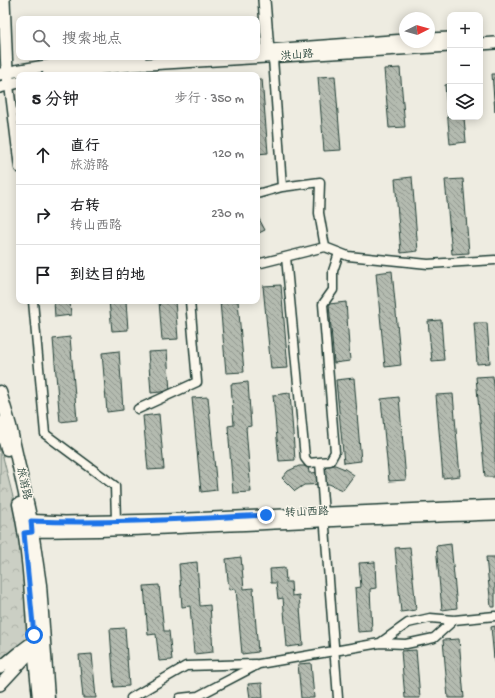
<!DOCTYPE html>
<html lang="zh">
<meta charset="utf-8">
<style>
:root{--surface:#fff;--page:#f2f2f2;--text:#202124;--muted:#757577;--line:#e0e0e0}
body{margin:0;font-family:"Gochi Hand","LXGW WenKai TC",sans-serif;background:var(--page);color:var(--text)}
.controls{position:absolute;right:12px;top:12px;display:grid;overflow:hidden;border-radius:8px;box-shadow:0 2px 10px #0003}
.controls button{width:36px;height:36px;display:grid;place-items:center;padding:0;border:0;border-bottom:1px solid var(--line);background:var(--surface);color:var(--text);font:20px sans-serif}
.compass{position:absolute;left:399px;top:12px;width:36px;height:36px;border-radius:50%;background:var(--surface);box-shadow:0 2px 10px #0003;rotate:85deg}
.stop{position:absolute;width:12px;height:12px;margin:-9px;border:3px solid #1a73e8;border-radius:50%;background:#fff}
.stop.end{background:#1a73e8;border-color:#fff;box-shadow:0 1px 4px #0008}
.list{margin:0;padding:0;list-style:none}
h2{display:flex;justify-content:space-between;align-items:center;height:52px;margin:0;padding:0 16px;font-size:17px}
h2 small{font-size:13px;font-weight:400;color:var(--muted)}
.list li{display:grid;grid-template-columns:26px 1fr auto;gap:12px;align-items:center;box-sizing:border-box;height:60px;padding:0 16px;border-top:1px solid var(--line)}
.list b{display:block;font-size:15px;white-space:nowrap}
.list p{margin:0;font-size:13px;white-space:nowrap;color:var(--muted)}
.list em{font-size:13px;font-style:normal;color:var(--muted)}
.icon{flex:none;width:22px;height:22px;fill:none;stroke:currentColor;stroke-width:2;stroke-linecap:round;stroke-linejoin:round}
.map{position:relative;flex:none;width:495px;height:698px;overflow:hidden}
.search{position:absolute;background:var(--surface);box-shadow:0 2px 10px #0003;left:16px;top:16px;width:244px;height:44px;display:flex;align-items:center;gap:10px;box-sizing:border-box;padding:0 14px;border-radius:8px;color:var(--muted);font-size:15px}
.panel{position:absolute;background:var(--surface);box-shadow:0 2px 10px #0003;left:16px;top:72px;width:244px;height:232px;border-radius:8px}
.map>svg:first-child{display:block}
.forest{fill:url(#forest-crowns);stroke:#75867c}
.building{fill:url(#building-back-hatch);stroke:#1f3d34}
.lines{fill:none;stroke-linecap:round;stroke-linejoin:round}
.street-casing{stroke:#1f3d34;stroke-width:11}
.secondary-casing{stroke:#1f3d34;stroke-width:14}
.primary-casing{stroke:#1f3d34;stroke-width:15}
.street{stroke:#fbf7ec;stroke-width:8}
.secondary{stroke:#fbf7ec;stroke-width:11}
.primary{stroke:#fbf7ec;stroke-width:12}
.route{stroke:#1a73e8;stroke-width:5}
.labels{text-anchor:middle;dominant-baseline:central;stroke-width:3;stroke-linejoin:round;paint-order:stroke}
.street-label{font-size:11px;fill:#1f3d34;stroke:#fbf7ec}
</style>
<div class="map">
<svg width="495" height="698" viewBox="0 0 495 698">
<defs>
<pattern id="forest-crowns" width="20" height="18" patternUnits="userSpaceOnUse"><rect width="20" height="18" fill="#cbcfc4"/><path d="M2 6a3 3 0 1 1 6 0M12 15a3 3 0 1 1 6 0" fill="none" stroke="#aeb3a9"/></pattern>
<pattern id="building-back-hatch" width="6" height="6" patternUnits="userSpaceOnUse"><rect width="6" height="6" fill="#b4bbb0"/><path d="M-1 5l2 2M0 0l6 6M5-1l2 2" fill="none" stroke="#929990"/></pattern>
</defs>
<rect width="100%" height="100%" fill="#eeece1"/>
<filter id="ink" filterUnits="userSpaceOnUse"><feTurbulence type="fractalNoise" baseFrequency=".025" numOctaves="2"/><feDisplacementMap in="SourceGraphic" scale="8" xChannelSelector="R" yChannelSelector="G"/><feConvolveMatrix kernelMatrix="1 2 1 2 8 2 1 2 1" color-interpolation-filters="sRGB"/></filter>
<g filter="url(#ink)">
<path class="forest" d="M0,445L21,529L30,635L0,664Z"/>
<path class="building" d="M400,68L405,127L389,128L384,69Z
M492,74H495V112Z
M335,76L341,150L324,151L318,77Z
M257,79H262L268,153L257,154Z
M450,84V117H464L466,142L450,144L445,85Z
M412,177L418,251L401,253L395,179Z
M463,179L469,253L452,254L445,180Z
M257,215L265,230L257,234Z
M392,271L401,365L385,367L376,273Z
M281,285L288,368L271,369L263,286Z
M54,301H70L71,315L55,317Z
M109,301H126L128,330L112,331Z
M159,301H175L178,339L162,340Z
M220,301H238L244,372L226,373Z
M346,302L350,361L334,363L329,304Z
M441,320L444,360L432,361L428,321Z
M474,323H487L490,363L477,364Z
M70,337L77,420L60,422L53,339Z
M119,351L123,410L107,412L102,353Z
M167,351L170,391L151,393L148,352Z
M493,376L495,394V477H485L476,377Z
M354,378L361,461L344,463L336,380Z
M248,382L251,426L246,427L251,492L233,493L228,426L234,425L231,384Z
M290,393L295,460L279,461L273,395Z
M453,394L460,476L443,478L436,395Z
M208,397L217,490L201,492L192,398Z
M399,397L406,480L389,481L381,399Z
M159,414L164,469L148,470L143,416Z
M335,465L345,469L354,475L343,490L329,484L304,485L295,491L282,478L288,471L299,466H308L309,473L325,472V466Z
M451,544L457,608L442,610L436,546Z
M410,547L416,610L401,612L395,548Z
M241,557L244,589L253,588L258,652L242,654L236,589L229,590L226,559Z
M486,557H495V607H491Z
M197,562L200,606L210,605L213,652L194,654L190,606L182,607L179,564Z
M375,562L376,588L370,589L372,631L358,632L355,588L361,587L359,563Z
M285,568L286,582H291L292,596L299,595L303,645L287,647L283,598L278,599L276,583H271L270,569Z
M159,585L164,631H169L172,660L159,661L156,634L148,635L144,586Z
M495,626V669L491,627Z
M125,628L129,686L114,687L110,629Z
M459,639L464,698H448L443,640Z
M416,650L420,698H405L401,651Z
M92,654L96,698H83L79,655Z
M311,663L314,698H301L298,664Z
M262,683L263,698H250L248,684Z"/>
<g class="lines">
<defs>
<path id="street" d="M9,85L19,168
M257,194L282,187L273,58
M325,247L348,256L428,264L495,260
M286,257L305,458L309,463L330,461L335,452L323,304L333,290V271L339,253
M257,264L325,247L319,213L320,182L282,187
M33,301L45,434L115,486L116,520
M138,409L197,382L190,301
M320,462L338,698
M380,643L406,644L434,638L454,620
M131,698L186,666L256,664
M180,698L198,696L259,664L380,643L408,623L430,618L454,620L495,616"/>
<path id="secondary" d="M4,0L7,72L9,85
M264,0L268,50
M429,39L450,38
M480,44L495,43
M257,51L405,40
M0,74C46,64 93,60 140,57
M48,75L56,73L132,65L450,46
M0,87L19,82
M23,520L65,522L164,520L495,506
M24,533L32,531C90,532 149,529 207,526C303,522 399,517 495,514
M0,668L18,653L34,641
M0,685L39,643"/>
<path id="primary" d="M0,392L10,426L31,521L32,531L40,585L48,698
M0,423L7,449
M19,504C29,549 31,595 34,641V648L39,698"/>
</defs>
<use href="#street" class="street-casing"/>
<use href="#secondary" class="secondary-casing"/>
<use href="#primary" class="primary-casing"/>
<use href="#street" class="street"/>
<use href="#secondary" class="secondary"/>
<use href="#primary" class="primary"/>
</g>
</g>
<g class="lines" filter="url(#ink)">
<path class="route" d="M34,635L24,533L32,532L31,521C109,524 188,519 266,515"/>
</g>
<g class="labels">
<g class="street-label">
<text transform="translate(297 56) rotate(-4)">洪山路</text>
<text transform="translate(23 484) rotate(77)">旅游路</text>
<text transform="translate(307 513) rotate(-2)">转山西路</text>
</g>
</g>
</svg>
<div class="controls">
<button>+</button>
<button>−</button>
<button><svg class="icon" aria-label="layers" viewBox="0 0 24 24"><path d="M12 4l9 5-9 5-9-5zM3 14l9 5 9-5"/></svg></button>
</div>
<svg class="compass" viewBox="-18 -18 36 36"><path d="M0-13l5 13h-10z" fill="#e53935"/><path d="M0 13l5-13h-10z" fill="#757577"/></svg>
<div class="stop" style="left:34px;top:635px"></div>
<div class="stop end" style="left:266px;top:515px"></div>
<div class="search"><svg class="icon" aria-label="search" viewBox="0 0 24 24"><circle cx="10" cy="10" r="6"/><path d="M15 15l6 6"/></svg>搜索地点</div>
<section class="panel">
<h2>5 分钟<small>步行 · 350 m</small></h2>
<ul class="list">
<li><svg class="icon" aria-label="ahead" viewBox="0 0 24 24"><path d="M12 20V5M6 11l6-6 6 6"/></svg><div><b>直行</b><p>旅游路</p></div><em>120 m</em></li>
<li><svg class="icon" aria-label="right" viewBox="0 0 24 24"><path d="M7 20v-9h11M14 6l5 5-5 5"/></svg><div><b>右转</b><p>转山西路</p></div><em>230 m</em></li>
<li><svg class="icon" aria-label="arrive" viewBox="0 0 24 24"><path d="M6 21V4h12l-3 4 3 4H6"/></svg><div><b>到达目的地</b></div></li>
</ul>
</section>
</div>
